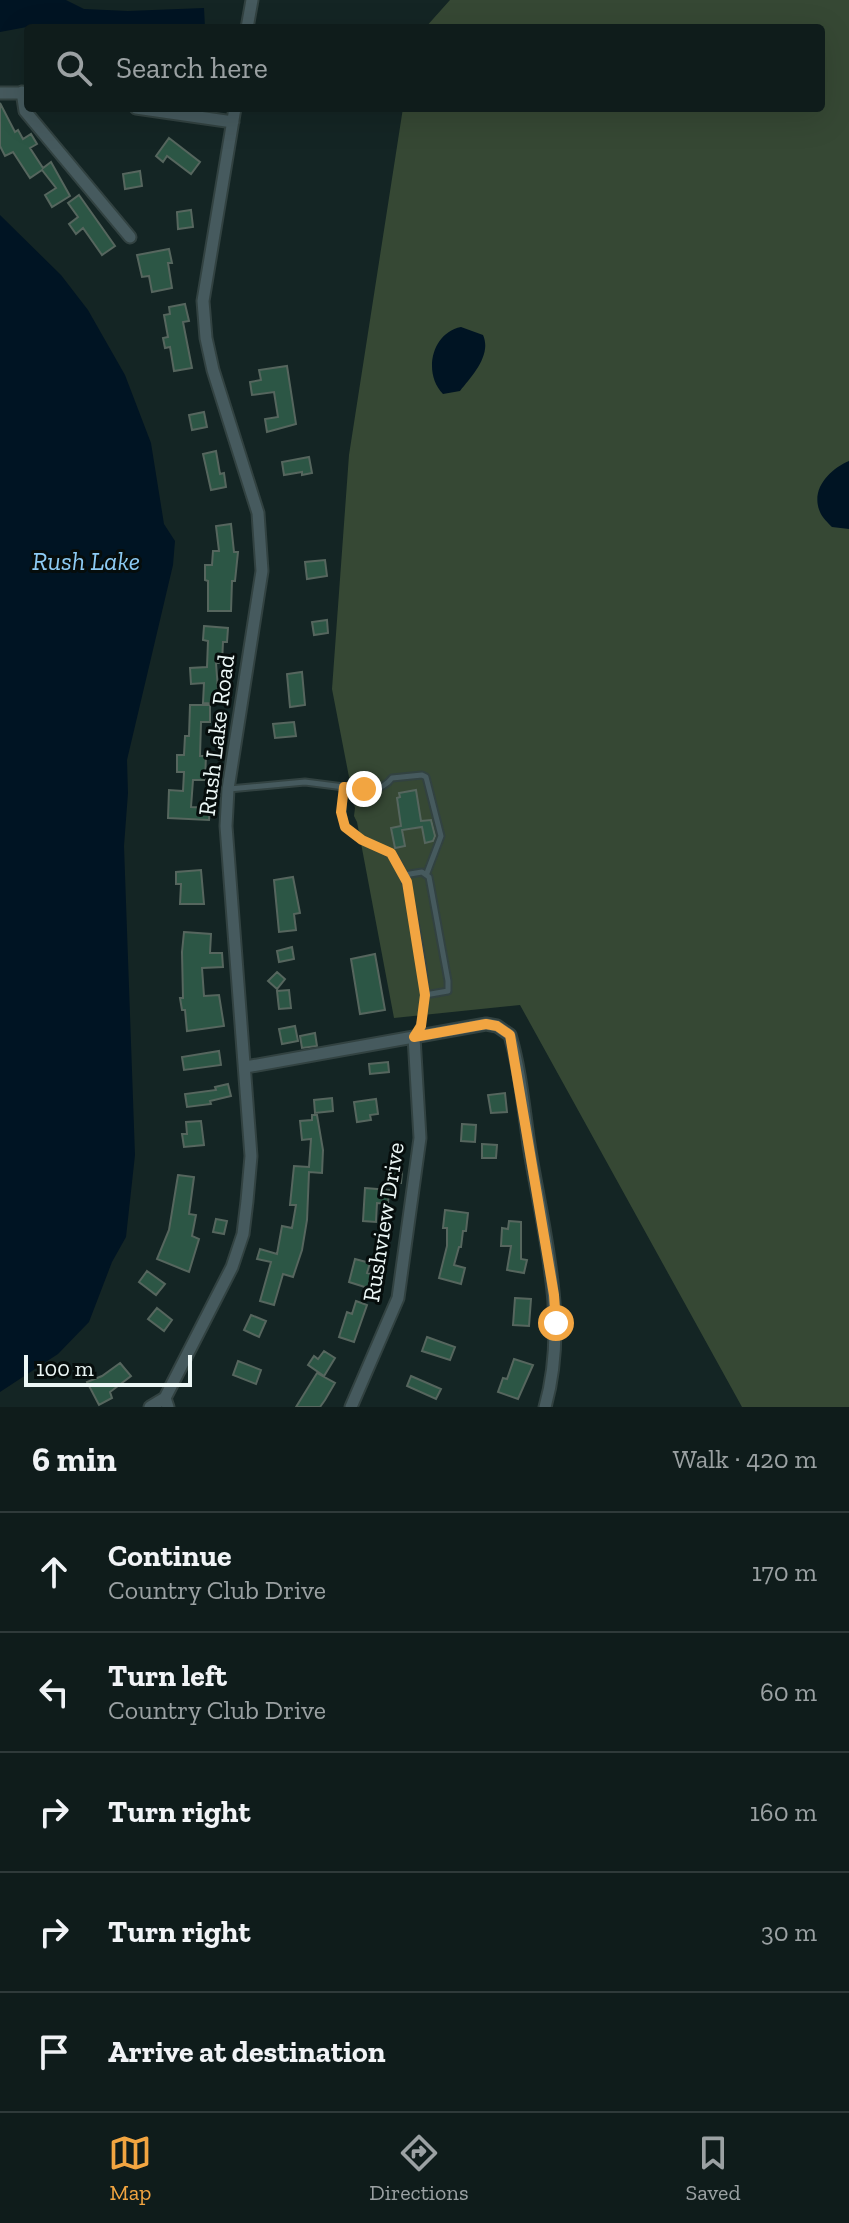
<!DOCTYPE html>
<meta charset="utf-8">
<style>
:root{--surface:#0f1c1b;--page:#182524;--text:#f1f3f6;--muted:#9ba1a3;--line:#2f3a3a;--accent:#f2a541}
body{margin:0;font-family:"Zilla Slab",serif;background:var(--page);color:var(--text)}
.scale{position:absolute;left:24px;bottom:20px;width:168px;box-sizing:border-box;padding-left:8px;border:4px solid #ecf7f6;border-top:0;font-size:22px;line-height:28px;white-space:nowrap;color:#ecf7f6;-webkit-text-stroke:6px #060d0c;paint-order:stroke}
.stop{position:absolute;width:24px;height:24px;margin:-18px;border:6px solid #f2a541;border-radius:50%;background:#fff}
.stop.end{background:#f2a541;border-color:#fff;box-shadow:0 2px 8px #0008}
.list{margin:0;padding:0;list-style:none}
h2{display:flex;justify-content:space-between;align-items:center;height:104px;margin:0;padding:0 32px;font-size:34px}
h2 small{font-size:26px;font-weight:400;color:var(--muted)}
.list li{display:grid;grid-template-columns:52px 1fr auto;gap:24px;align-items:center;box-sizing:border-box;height:120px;padding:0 32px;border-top:2px solid var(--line)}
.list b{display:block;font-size:30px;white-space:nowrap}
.list p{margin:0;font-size:26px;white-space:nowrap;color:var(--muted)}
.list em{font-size:26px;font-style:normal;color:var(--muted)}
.icon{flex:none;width:44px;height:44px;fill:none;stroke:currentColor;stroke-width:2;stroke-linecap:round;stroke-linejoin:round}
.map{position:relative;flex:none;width:849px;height:1407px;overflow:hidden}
.search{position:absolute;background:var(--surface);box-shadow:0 8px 32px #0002;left:24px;right:24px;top:24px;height:88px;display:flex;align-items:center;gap:20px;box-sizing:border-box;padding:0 28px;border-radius:8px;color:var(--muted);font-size:30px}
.sheet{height:704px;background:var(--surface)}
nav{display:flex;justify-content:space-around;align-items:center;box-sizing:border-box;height:112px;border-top:2px solid var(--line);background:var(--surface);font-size:22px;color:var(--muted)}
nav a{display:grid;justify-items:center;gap:4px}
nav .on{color:var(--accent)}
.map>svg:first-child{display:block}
.green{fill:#364834}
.water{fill:#001423}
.building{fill:#2c5645;stroke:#56665e;stroke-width:2}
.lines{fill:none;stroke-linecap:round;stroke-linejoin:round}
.lane-casing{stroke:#324241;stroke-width:9}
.street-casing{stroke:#324241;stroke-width:15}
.lane{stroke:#465a5e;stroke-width:5}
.street{stroke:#465a5e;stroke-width:11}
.route{stroke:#f2a541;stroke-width:10}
.labels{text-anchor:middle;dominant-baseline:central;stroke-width:6;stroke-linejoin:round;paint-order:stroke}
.street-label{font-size:24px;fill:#ecf7f6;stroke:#060d0c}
.water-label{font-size:26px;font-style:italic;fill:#8dcbf4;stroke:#060d0c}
</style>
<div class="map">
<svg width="849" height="1407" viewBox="0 0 849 1407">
<rect width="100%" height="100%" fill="#142524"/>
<path class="green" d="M450,0H849V1407H742L520,1005L394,1018L357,822L354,816L355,808L332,689L349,455L403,108H821V28H425Z"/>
<path class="water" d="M0,0H66L84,9L128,11L204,8L205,28L32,26L0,32Z
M0,215L61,275L88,310L125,375L151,443L164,524L175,541L173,565L127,760L128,793L124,846L135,1155L126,1237L112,1262L89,1322L58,1354L0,1392Z
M461,327L483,335C492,355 472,376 460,391L443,394C423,374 431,333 461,327Z
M849,461V529L832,527C828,523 822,517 820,512C810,489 830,469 849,461Z"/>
<path class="building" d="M0,103L15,132L18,130L23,139L31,134L37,144L30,148L43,168L51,162L70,196L52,207L45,195L56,188L42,170L30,178L13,152L5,156L0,146Z
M169,138L200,162L191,174L167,156L163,162L156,156Z
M140,171L142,186L125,189L123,174Z
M79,195L115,246L102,255L83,228L76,234L69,224L78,217L68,203Z
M191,210L193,227L178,229L177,212Z
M169,249L172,263H168L172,288L152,292L149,276L142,277L137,255Z
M185,304L189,321L183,322L192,368L174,371L170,347L165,348L163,338L168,337L164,315L170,314L169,307Z
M287,366L296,424L267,432L265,419L278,417L274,392L252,395L250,382L261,380L259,370Z
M204,412L207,427L192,430L189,415Z
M216,451L220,474L224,473L226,487L211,490L203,454Z
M309,457L312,473L302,475V472L284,475L282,462Z
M231,524L234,552H238L235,581H232L231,611H208V581L205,580V565H212L213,551H219L216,526Z
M325,560L327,576L307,579L305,562Z
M327,620L328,633L314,635L312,622Z
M204,626L228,628L227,642H223L222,663H216L219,704L203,703L204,683L191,684L190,668L207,667L208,641L203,640Z
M302,672L305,705L290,707L287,674Z
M190,705H210V722H201L200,756H206L205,780H193L191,807L210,808L209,820L168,818L169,790L183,791L184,772H177V755H184L185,736H189Z
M294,722L296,736L275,738L273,724Z
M416,790L421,821L431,820L435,836L433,841L425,843L422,827L402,830L405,846L395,848L391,828L401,826L397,798L400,797L399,793Z
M201,870L204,904H180L181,884H176V872Z
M293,877L300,913L294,914L296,930L279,932L274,880Z
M184,932L211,934L210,953H222L223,967L202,968L204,996L219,995L224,1026L187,1031L185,1010H182L180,998H183L182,952Z
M292,947L294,959L279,962L277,951Z
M375,954L385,1010L360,1014L351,959Z
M277,972L285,979L277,989L268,981Z
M289,990L291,1008L279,1009L277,991Z
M295,1026L298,1041L282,1044L279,1029Z
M315,1033L317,1046L302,1048L300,1036Z
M219,1051L221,1065L184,1070L182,1057Z
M388,1062L389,1072L370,1074L369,1064Z
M228,1084L231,1096L210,1101L211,1104L187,1107L185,1094L216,1090L215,1087Z
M505,1093L507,1112L491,1113L488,1095Z
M332,1098L333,1111L315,1113L314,1100Z
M376,1099L378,1114L370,1115L371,1120L357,1122L354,1102Z
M312,1115H317L323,1150L322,1173L309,1172L307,1220L302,1250L293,1277L283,1274L274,1305L260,1301L271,1262L257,1259L260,1249L277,1254L282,1226L292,1228L296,1205H290L294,1166L309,1167L311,1139L302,1140L300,1121L312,1120Z
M201,1121L204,1145L184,1147L182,1134H187L186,1122Z
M462,1124L476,1125L475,1142L461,1141Z
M482,1144L497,1145L496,1158H482Z
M388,1170L402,1172L401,1183L387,1182Z
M178,1175L194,1177L189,1214L196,1215L192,1236L199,1239L189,1272L157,1259L169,1230Z
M365,1188L389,1190L388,1204L377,1203L376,1222L363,1221Z
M445,1210L468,1213L466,1231H463L461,1247H459L454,1265L465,1268L461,1284L439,1278L447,1246V1228H443Z
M216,1219L227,1221L224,1234L213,1232Z
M509,1221L521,1222V1259L527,1260L524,1273L507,1270L511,1246H501L502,1228L508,1229Z
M355,1259L370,1263L367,1273L375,1275L371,1289L349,1282Z
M147,1271L165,1284L156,1295L139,1282Z
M515,1298L531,1299L529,1326L513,1325Z
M356,1301L367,1305L354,1342L339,1337L347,1312L352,1314Z
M157,1308L172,1320L164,1331L148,1319Z
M251,1315L266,1321L259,1337L244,1330Z
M427,1337L455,1347L450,1360L422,1351Z
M324,1351L335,1358L324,1376L308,1365L314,1356L318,1359Z
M514,1359L533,1365L518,1399L498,1392L503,1378L507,1379Z
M238,1361L261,1370L256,1384L233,1375Z
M120,1363L131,1376L110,1392L112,1398L99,1405L87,1382L102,1376Z
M317,1373L335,1383L325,1400L320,1407H296Z
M411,1376L441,1389L436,1399L407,1386Z"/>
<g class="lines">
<defs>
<path id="lane" d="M344,787C362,789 380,794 392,778L422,775L426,777L441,836L427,873
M229,789L305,782L344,787C339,828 343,831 379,848C385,851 391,852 395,858C409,876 426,973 425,997C424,1010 423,1023 416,1033
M404,875L422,872L429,877L448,981V991L425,995"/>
<path id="street" d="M247,28L252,0
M22,92L25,111L130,237
M0,93H27
M136,108L233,122
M246,1067L486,1024L497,1026L510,1035C521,1072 524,1113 530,1151C544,1235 569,1323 545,1407
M150,1407L165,1398
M168,1407L165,1398L232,1267L243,1234L247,1201L251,1156L226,826L228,789L262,571L258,513L213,370L206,338L203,301L235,108
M351,1407L398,1298L420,1138L414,1037"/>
</defs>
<use href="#lane" class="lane-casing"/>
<use href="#street" class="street-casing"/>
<use href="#lane" class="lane"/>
<use href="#street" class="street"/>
</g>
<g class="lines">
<path class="route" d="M364,789L344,787L341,812L345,827L362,840L391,853L407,882L425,995L421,1026L414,1037L486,1024L497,1026L510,1035L554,1295L556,1323"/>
</g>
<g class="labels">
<g class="street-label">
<text transform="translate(216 735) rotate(-83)">Rush Lake Road</text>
<text transform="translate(383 1222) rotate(-81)">Rushview Drive</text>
</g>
<g class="water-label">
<text x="86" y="561">Rush Lake</text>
</g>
</g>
</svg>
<div class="scale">100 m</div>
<div class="stop" style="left:556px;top:1323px"></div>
<div class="stop end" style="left:364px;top:789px"></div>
<div class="search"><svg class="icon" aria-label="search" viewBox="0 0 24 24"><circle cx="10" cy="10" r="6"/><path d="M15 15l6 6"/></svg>Search here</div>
</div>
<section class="sheet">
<h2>6 min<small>Walk · 420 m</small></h2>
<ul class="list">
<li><svg class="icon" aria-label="ahead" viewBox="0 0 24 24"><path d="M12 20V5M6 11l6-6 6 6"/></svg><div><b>Continue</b><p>Country Club Drive</p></div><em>170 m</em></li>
<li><svg class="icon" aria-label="left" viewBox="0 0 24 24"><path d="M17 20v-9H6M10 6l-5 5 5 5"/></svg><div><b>Turn left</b><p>Country Club Drive</p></div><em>60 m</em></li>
<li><svg class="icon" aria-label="right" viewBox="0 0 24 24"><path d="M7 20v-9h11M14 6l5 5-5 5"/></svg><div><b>Turn right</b></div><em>160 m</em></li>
<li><svg class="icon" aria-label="right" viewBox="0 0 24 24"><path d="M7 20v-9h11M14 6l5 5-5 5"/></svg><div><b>Turn right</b></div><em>30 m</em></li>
<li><svg class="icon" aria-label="arrive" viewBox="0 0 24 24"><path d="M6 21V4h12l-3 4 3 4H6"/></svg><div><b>Arrive at destination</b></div></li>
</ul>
</section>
<nav>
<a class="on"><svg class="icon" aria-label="map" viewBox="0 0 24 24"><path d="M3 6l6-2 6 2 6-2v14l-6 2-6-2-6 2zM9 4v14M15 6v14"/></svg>Map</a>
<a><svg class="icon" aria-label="directions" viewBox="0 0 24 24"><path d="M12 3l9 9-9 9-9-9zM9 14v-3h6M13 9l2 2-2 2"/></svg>Directions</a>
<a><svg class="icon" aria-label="saved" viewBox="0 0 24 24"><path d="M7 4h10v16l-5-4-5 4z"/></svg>Saved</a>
</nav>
